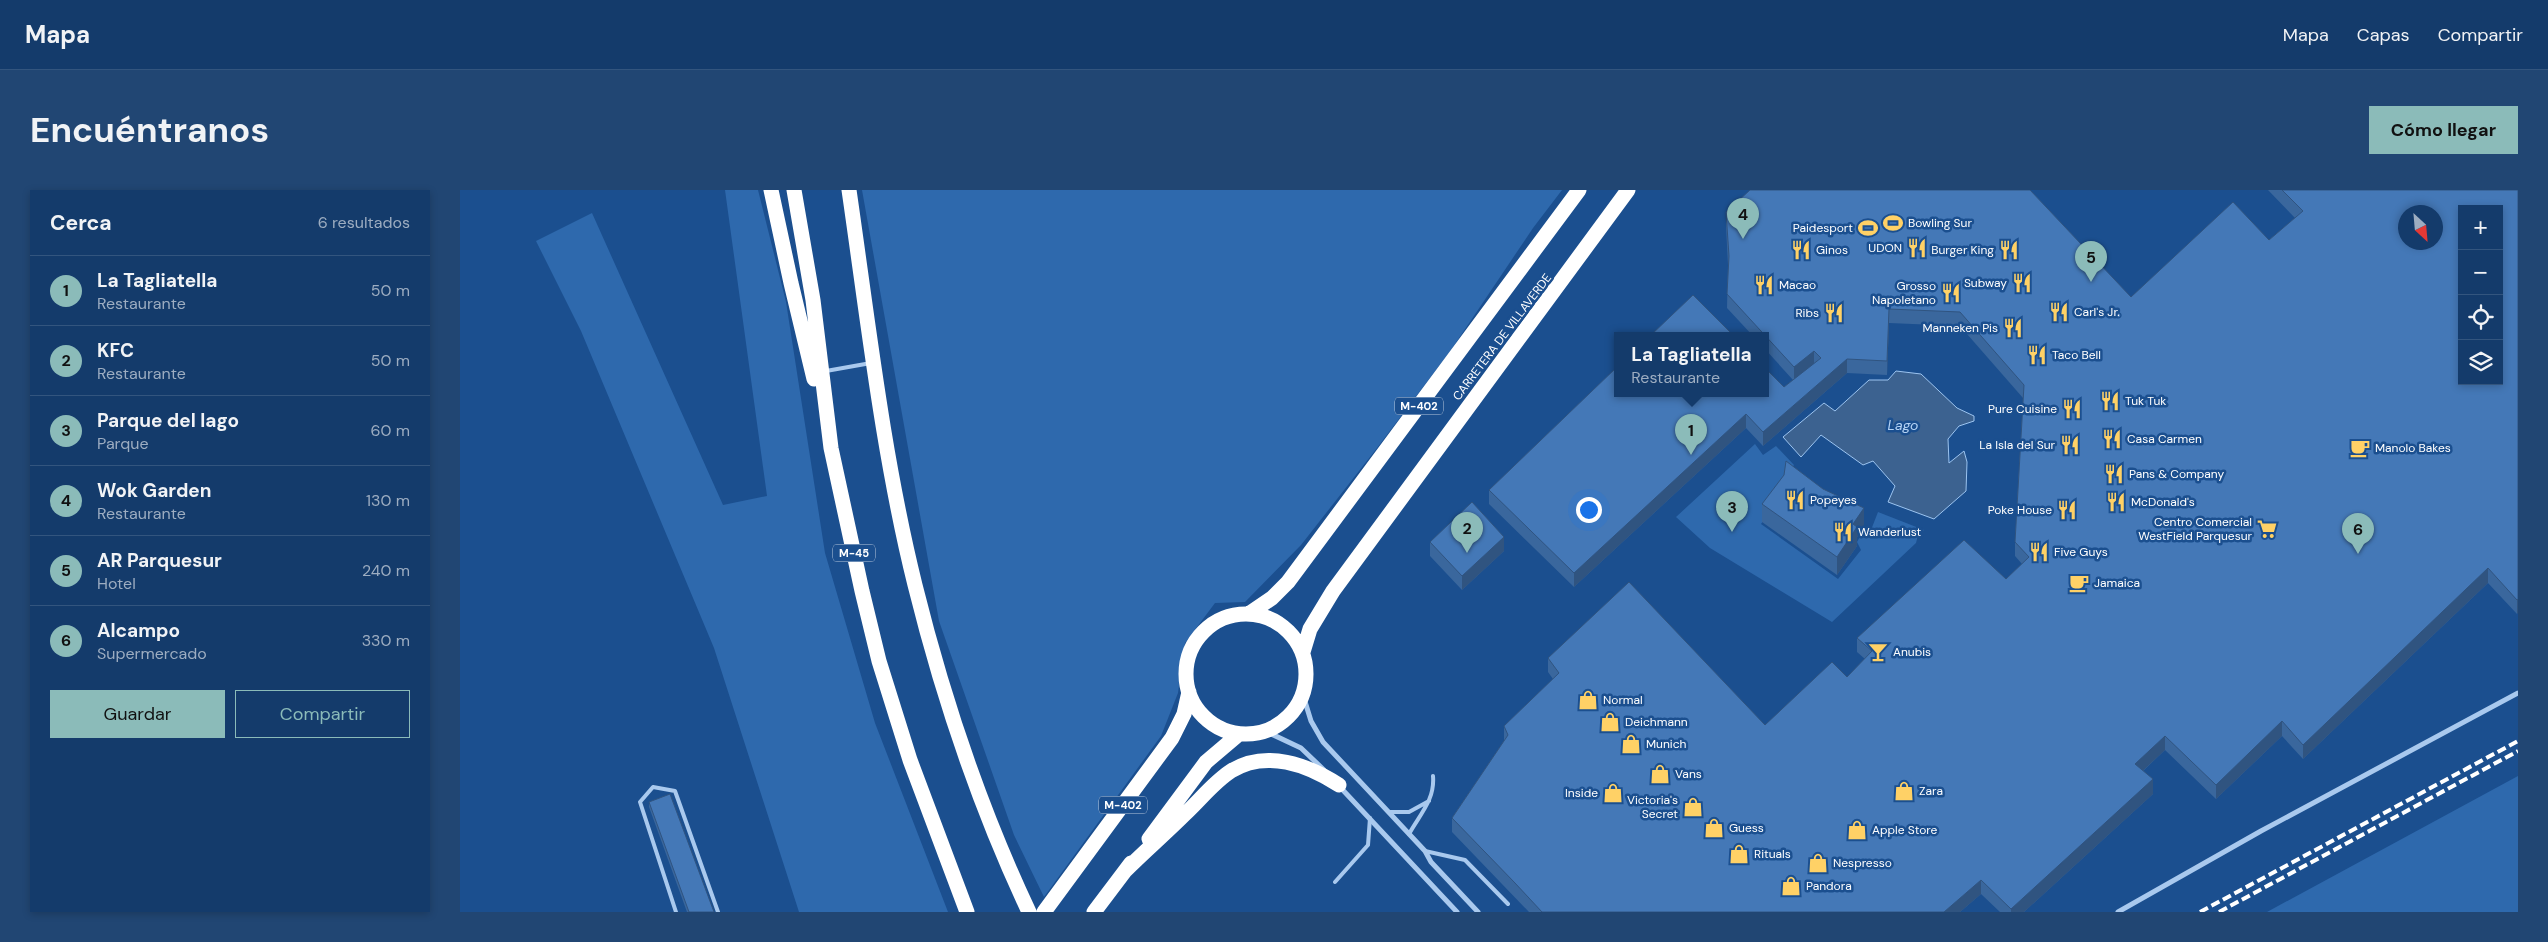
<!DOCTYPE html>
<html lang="es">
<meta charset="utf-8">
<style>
:root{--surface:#143b6b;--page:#214673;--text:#f1f3f6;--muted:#9dadc1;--line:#33557e;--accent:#8bbbb9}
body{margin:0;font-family:"DM Sans",sans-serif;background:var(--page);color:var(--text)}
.controls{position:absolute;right:15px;top:15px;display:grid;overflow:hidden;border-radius:0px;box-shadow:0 2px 8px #0003}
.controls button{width:45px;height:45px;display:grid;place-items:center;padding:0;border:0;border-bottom:1px solid var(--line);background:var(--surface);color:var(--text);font:25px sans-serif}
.compass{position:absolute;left:1938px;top:15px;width:45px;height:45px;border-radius:50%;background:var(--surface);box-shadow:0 2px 8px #0003;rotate:154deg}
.you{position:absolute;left:1128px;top:319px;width:18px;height:18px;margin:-12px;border:4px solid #fff;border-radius:50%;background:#1a73e8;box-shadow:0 0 0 8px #1a73e833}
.badge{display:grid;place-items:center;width:32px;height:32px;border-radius:50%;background:var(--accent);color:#111;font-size:16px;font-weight:700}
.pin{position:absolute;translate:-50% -41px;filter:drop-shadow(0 1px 2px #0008)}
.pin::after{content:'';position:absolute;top:26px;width:18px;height:15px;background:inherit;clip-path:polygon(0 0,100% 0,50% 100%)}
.popup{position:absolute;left:1154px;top:142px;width:155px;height:65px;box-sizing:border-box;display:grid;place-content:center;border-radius:0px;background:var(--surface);filter:drop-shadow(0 1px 4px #0005);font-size:16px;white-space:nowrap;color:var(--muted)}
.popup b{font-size:19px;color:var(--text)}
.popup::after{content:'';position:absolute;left:50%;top:100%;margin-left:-10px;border:10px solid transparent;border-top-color:var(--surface)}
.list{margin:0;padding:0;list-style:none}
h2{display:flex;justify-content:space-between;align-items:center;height:65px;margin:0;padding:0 20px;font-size:21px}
h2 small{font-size:16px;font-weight:400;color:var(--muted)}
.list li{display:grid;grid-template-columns:32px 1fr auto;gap:15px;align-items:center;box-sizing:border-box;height:70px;padding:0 20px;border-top:1px solid var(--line)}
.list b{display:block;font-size:19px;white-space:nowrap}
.list p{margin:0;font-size:16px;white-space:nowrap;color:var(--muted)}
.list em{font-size:16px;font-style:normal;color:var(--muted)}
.actions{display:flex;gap:10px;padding:15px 20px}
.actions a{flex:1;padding:11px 0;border:1px solid var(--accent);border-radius:0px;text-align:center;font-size:18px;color:var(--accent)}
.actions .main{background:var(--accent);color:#111}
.icon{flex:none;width:28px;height:28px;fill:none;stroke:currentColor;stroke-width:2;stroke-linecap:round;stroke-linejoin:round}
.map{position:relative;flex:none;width:2058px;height:722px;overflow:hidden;border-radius:0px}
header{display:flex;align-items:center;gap:30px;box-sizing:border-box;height:70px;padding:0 25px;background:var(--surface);border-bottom:1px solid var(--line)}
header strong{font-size:24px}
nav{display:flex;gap:28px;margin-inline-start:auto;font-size:18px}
.intro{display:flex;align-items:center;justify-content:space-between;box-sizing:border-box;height:120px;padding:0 30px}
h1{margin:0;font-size:35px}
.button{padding:12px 22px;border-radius:0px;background:var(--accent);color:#111;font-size:18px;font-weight:700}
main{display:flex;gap:30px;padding:0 30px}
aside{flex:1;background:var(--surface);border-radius:0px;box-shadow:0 2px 8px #0003}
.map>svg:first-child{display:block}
.green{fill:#2e69ad}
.water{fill:#3c6290;stroke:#9cc4f0}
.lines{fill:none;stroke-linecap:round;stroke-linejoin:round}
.lane{stroke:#a9c9ee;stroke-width:4}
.street{stroke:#a9c9ee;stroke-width:5}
.highway{stroke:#fff;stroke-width:15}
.rail{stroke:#fff;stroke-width:4;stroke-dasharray:9 4;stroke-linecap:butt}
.wall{fill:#3a679d}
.shaded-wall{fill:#305480}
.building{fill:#4478b7;stroke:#305480;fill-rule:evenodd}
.labels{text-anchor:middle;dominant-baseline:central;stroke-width:5;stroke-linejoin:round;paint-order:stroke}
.shield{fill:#1b4f8f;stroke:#bbcadd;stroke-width:1}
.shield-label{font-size:11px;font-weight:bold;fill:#fff}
.poi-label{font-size:12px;fill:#fff;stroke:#1b4f8f;text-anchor:start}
.street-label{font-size:12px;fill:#fff;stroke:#1b4f8f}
.water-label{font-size:14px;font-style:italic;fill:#b5d3f5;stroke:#1b4f8f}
</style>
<header>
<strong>Mapa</strong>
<nav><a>Mapa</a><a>Capas</a><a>Compartir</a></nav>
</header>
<div class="intro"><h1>Encuéntranos</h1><a class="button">Cómo llegar</a></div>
<main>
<aside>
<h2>Cerca<small>6 resultados</small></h2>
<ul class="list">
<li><span class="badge">1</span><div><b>La Tagliatella</b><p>Restaurante</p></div><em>50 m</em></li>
<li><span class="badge">2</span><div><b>KFC</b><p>Restaurante</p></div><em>50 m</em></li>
<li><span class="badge">3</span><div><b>Parque del lago</b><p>Parque</p></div><em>60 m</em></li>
<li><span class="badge">4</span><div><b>Wok Garden</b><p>Restaurante</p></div><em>130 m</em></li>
<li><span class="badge">5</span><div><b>AR Parquesur</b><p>Hotel</p></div><em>240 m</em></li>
<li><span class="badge">6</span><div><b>Alcampo</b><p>Supermercado</p></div><em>330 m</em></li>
</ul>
<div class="actions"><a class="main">Guardar</a><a>Compartir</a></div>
</aside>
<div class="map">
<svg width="2058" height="722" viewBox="0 0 2058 722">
<rect width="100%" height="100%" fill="#1b4f8f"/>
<path class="green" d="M265,0H298L326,112L365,363L415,533L488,722H339L254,458L121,141L76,51L132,23L263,315L307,306Z
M402,0H1102L1073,38L991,160L917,258L841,355L785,412L755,413L725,453L718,503L701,546L584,707L554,645L479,431Z
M1295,254L1303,265L1316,256L1334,275L1320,292L1324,303L1301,334L1378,389L1401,360L1397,352L1402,343L1411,340L1418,322L1464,340L1458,345L1456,353L1372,432L1250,358L1216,327Z
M2058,586V722H1807Z"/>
<path class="water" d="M1436,181L1461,184L1497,218L1514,226V231L1499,236L1488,249L1489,273L1504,261L1507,272L1506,301L1474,329L1428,312L1435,296L1413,271L1403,275L1361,245L1341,267L1323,247L1364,213L1375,221L1409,190H1428Z"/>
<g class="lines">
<path class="lane" d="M366,181L411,173
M929,622H949L969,611
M949,644C960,624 975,610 973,586
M965,661L1005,670L1048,714
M875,692L908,655L910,628
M216,722L180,612L193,597L215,601L258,722"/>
<path class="street" d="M843,505L851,531L863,552L965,661L971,672L1018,722
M805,541L841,558L864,580
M880,597L997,722
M1658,722L1801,641L2058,503"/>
<path class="highway" d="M311,0L331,93L354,189
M334,0L353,110L371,258L402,401L419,471L450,570L507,722
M389,0C408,131 423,266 455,395C483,508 519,616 569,722
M790,423L812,408L828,392L1119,0
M726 484a60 60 0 1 1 120 0a60 60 0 1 1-120 0Z
M843,462L850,439L873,401L1168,0
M689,649L746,572L779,544
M665,681C685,661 706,643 726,623C741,609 754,592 771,581C806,559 848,575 879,595
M584,722L712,548L724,524L729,502
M634,722L671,673"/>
<path class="rail" d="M1740,722L2058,551
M1759,722L2058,561"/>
</g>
<path class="wall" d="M1808,0H2058L2057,424L2028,393L1843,569L1822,546L1756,609L1705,560L1683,581L1693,604L1564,722H1540L1521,704L1500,722H1069L992,642V628L1044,551V536L1093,489L1088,482V468L1305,535L1387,487L1405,469L1397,462V448L1546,389L1562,374L1555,366V352L1563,208L1500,136L1429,133L1427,185L1387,183L1303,256L1286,238L1114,397L1029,314V300L1324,197L1333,190L1305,159V146H1293L1267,118L1268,75L1266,36V22L1671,107L1809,50L1835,28Z
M1302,314L1404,337L1397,347V356L1377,385L1302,332Z
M970,352L1044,361L1002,400L970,366Z
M189,612L254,722H227L189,617Z"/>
<path class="shaded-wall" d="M1429,119V133L1427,185V171Z
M1354,161V175L1334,191V177Z
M1387,169V183L1303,256V242Z
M1286,224V238L1114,397V383Z
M1404,318V337L1397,347V356L1377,385V367L1393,334Z
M1044,347V361L1002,400V386Z
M2028,378V393L1843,569V555Z
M2058,409V423L2057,424V410Z
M1822,531V546L1756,609V595Z
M1705,546V560L1675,588V574Z
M1693,589V604L1564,722H1551V719Z
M1521,690V704L1500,722H1484Z"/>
<path class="building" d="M1290,0H1570L1671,107L1773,12L1809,50L1843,21L1822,0H2058V409L2057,410L2028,378L1843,555L1822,531L1756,595L1705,546L1675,574L1693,589L1551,719L1521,690L1484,722H1082L1055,693L992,628L1048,545L1044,536L1099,483L1088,468L1169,392L1305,535L1372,472L1387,487L1412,461L1397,448L1504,350L1546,389L1569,367L1555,352L1564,195L1500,122L1429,119L1427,171L1387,169L1303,242L1286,224L1114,383L1029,300L1157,177V204H1305V178L1324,197L1361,168L1354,161L1334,177L1267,104L1269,66L1266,22ZM2002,19H2039V191H2002ZM1946,22H1976V52H1946Z
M1233,105L1274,146H1190Z
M1326,271L1363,299L1404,318L1393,334L1397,337L1377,367L1302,314L1324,285Z
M1012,312L1044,347L1002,386L970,352Z
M210,604L254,722H229L189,612Z"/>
<defs>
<symbol id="stadium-bare" viewBox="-9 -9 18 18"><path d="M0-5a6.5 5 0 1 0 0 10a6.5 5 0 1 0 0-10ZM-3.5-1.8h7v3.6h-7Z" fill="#ffd166" stroke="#1b4f8f" stroke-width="2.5" paint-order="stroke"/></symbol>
<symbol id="restaurant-bare" viewBox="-9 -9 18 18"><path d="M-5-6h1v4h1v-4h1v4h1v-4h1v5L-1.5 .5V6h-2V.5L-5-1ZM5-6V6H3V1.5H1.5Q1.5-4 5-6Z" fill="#ffd166" stroke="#1b4f8f" stroke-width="2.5" paint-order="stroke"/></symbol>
<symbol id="cafe-bare" viewBox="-9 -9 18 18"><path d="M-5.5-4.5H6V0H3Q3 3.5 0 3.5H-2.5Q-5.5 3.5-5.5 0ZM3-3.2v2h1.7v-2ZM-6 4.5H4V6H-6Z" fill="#ffd166" stroke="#1b4f8f" stroke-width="2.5" paint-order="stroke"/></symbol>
<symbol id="supermarket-bare" viewBox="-9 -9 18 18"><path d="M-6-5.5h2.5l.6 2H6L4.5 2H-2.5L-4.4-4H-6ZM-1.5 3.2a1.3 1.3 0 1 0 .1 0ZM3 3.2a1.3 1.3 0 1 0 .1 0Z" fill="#ffd166" stroke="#1b4f8f" stroke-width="2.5" paint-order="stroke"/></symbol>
<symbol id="bar-bare" viewBox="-9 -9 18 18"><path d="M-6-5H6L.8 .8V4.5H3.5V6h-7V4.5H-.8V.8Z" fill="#ffd166" stroke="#1b4f8f" stroke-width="2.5" paint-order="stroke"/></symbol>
<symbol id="shop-bare" viewBox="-9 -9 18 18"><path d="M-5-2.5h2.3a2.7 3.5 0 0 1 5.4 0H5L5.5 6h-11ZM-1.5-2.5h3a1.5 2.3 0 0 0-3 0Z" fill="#ffd166" stroke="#1b4f8f" stroke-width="2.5" paint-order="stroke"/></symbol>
</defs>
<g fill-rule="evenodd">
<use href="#stadium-bare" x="1419" y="19" width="28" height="28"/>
<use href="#stadium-bare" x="1394" y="24" width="28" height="28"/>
<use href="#restaurant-bare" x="1443" y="44" width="28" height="28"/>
<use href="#restaurant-bare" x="1327" y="46" width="28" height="28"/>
<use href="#restaurant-bare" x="1535" y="46" width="28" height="28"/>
<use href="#restaurant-bare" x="1548" y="79" width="28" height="28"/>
<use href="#restaurant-bare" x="1290" y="81" width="28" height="28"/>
<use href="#restaurant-bare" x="1477" y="89" width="28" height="28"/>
<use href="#restaurant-bare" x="1585" y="108" width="28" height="28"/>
<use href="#restaurant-bare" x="1360" y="109" width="28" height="28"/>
<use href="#restaurant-bare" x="1539" y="124" width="28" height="28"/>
<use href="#restaurant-bare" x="1563" y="151" width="28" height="28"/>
<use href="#restaurant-bare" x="1636" y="197" width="28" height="28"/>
<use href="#restaurant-bare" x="1598" y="205" width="28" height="28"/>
<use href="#restaurant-bare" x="1638" y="235" width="28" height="28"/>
<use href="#restaurant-bare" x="1596" y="241" width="28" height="28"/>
<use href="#cafe-bare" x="1886" y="244" width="28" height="28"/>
<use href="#restaurant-bare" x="1640" y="270" width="28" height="28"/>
<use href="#restaurant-bare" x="1321" y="296" width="28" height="28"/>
<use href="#restaurant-bare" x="1642" y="298" width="28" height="28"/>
<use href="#restaurant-bare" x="1593" y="306" width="28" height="28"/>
<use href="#supermarket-bare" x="1793" y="325" width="28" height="28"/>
<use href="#restaurant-bare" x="1369" y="328" width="28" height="28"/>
<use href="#restaurant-bare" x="1565" y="348" width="28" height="28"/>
<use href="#cafe-bare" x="1605" y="379" width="28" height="28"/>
<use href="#bar-bare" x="1404" y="448" width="28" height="28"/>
<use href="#shop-bare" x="1114" y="496" width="28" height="28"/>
<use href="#shop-bare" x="1136" y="518" width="28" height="28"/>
<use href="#shop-bare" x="1157" y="540" width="28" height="28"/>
<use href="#shop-bare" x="1186" y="570" width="28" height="28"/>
<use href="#shop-bare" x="1430" y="587" width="28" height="28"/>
<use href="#shop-bare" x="1139" y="589" width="28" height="28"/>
<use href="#shop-bare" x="1219" y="603" width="28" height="28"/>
<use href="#shop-bare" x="1240" y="624" width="28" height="28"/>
<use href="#shop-bare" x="1383" y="626" width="28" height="28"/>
<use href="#shop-bare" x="1265" y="650" width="28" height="28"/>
<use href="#shop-bare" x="1344" y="659" width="28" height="28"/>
<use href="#shop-bare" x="1317" y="682" width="28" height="28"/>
</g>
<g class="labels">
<g class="shield">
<rect x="935" y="207.5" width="48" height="17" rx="4"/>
<rect x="373" y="354.5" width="42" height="17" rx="4"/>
<rect x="639" y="606.5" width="48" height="17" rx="4"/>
</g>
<g class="shield-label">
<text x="959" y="216">M-402</text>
<text x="394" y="363">M-45</text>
<text x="663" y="615">M-402</text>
</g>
<g class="poi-label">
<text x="1448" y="33">Bowling Sur</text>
<text x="1393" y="38" text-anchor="end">Paidesport</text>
<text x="1442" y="58" text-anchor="end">UDON</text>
<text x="1356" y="60">Ginos</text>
<text x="1534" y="60" text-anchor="end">Burger King</text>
<text x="1547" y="93" text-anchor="end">Subway</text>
<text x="1319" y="95">Macao</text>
<text x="1476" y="96" text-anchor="end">Grosso<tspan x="1476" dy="14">Napoletano</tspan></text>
<text x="1614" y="122">Carl's Jr.</text>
<text x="1359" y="123" text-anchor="end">Ribs</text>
<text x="1538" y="138" text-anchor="end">Manneken Pis</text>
<text x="1592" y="165">Taco Bell</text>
<text x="1665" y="211">Tuk Tuk</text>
<text x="1597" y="219" text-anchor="end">Pure Cuisine</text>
<text x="1667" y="249">Casa Carmen</text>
<text x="1595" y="255" text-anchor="end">La Isla del Sur</text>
<text x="1915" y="258">Manolo Bakes</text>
<text x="1669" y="284">Pans &amp; Company</text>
<text x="1350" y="310">Popeyes</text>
<text x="1671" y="312">McDonald's</text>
<text x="1592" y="320" text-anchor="end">Poke House</text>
<text x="1792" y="332" text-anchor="end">Centro Comercial<tspan x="1792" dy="14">WestField Parquesur</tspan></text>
<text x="1398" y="342">Wanderlust</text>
<text x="1594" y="362">Five Guys</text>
<text x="1634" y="393">Jamaica</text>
<text x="1433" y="462">Anubis</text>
<text x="1143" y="510">Normal</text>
<text x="1165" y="532">Deichmann</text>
<text x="1186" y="554">Munich</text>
<text x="1215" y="584">Vans</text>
<text x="1459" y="601">Zara</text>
<text x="1138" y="603" text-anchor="end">Inside</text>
<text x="1218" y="610" text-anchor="end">Victoria's<tspan x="1218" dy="14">Secret</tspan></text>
<text x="1269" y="638">Guess</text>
<text x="1412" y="640">Apple Store</text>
<text x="1294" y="664">Rituals</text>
<text x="1373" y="673">Nespresso</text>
<text x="1346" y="696">Pandora</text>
</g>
<g class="street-label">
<text transform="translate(1042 147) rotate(-53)">CARRETERA DE VILLAVERDE</text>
</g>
<g class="water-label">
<text x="1443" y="235">Lago</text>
</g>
</g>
</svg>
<div class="controls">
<button>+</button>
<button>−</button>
<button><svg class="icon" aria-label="locate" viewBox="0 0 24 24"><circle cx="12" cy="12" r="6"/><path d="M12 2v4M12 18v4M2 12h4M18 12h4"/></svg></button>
<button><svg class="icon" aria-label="layers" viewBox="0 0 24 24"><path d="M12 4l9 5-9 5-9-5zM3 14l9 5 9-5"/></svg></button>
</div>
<svg class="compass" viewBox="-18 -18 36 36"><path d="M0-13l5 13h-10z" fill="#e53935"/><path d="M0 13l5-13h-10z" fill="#9dadc1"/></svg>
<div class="you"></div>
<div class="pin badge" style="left:1231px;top:265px">1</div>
<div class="popup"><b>La Tagliatella</b>Restaurante</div>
<div class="pin badge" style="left:1007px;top:363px">2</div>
<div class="pin badge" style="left:1272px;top:342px">3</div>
<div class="pin badge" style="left:1283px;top:49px">4</div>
<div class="pin badge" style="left:1631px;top:92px">5</div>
<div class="pin badge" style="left:1898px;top:364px">6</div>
</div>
</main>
